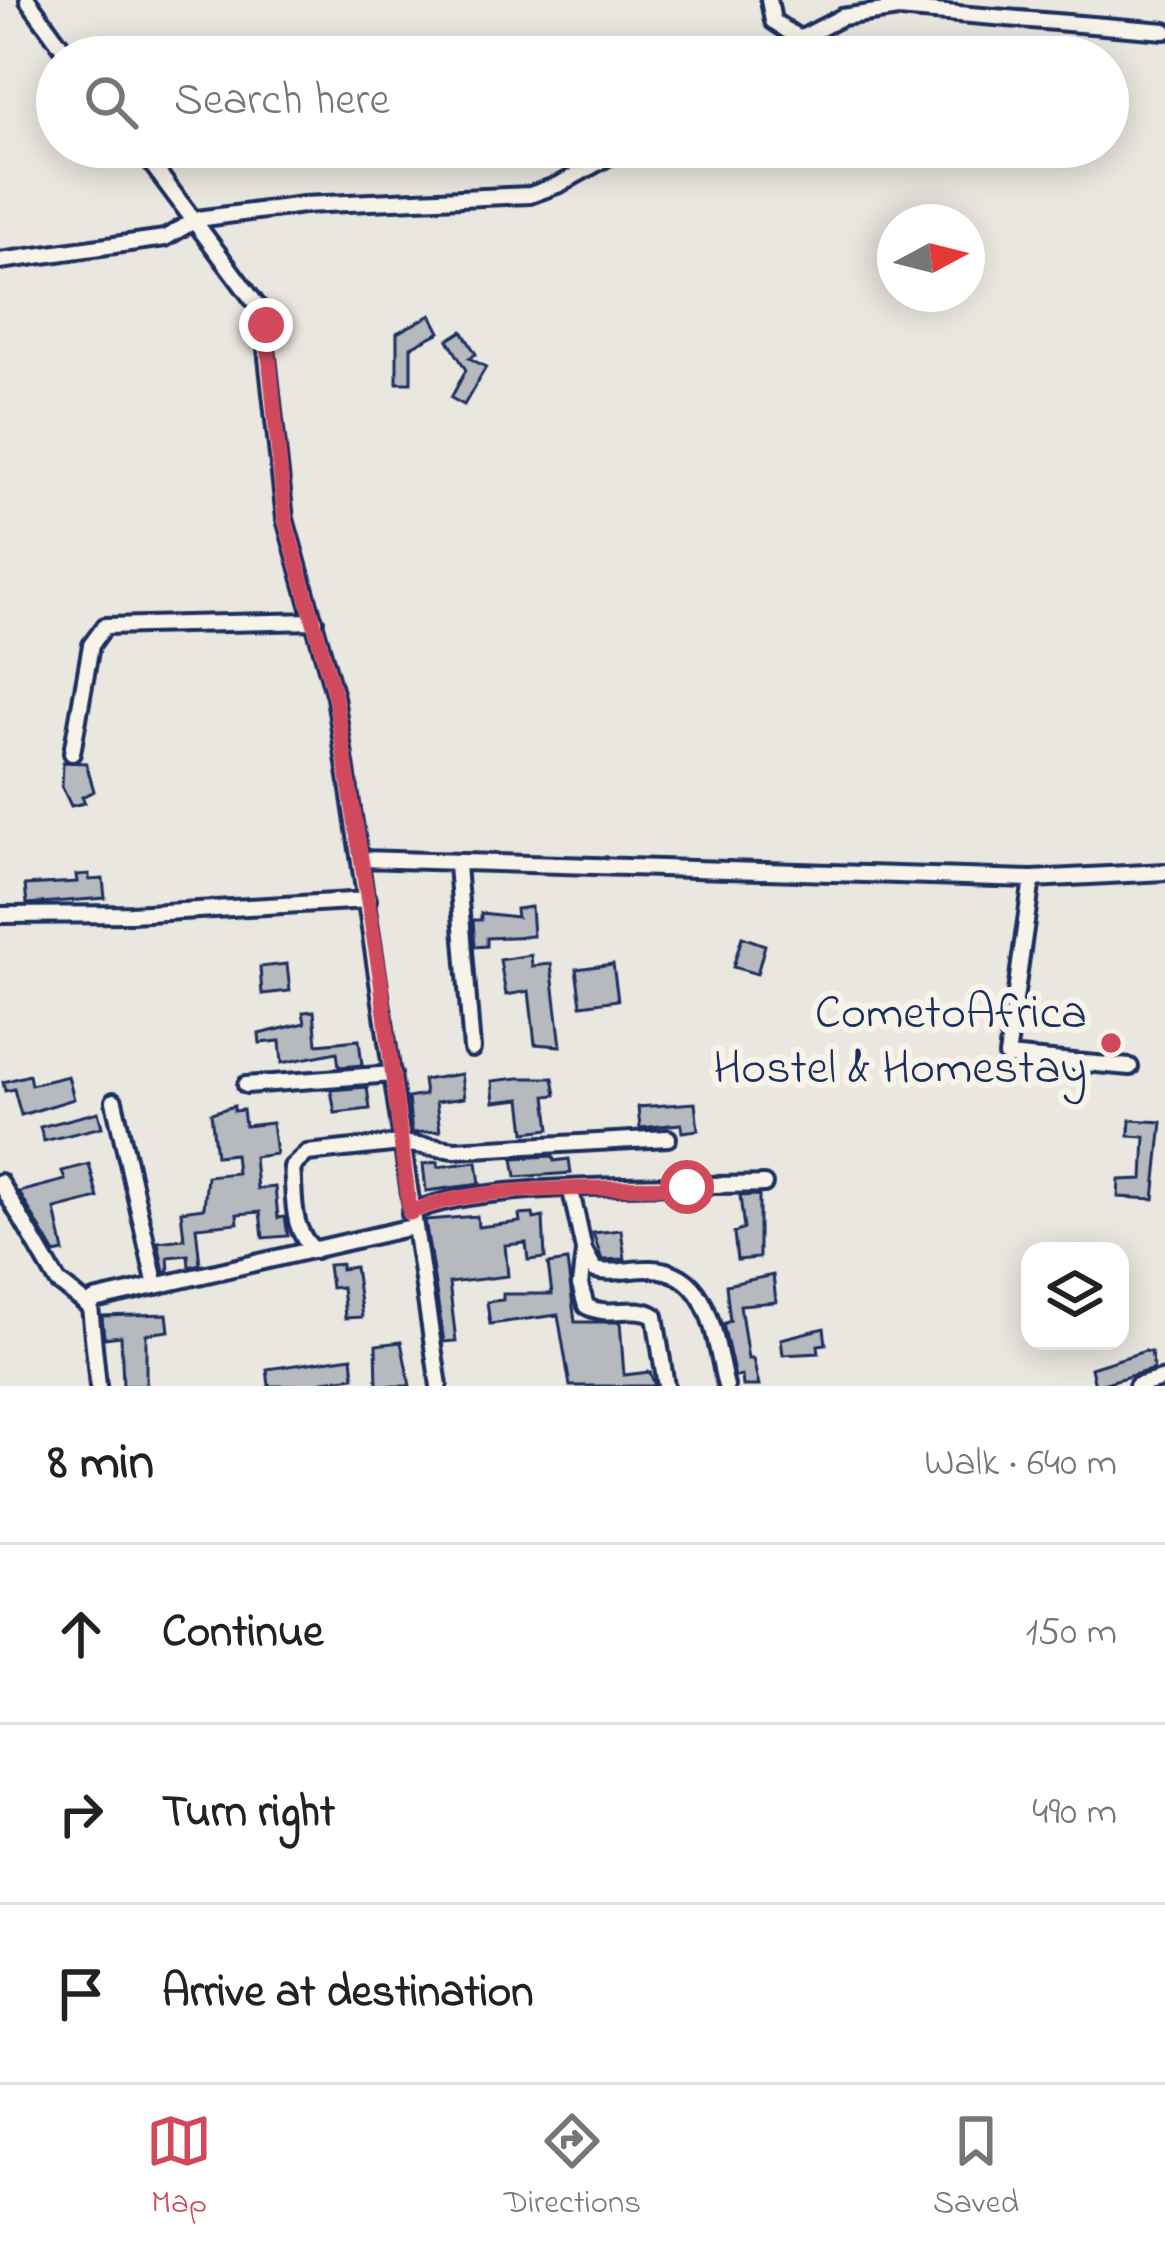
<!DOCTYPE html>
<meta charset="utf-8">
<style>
:root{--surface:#fff;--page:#f2f2f2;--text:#222;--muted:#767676;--line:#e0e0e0;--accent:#d1495b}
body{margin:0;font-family:"Indie Flower",sans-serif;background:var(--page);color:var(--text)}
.controls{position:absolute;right:36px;bottom:36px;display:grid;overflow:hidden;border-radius:24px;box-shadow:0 6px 30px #0003}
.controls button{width:108px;height:108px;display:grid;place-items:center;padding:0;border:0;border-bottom:3px solid var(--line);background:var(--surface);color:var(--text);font:60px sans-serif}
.compass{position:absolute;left:877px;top:204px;width:108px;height:108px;border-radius:50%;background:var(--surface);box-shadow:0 6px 30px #0003;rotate:83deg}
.stop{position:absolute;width:36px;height:36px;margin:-27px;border:9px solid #d1495b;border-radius:50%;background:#fff}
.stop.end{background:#d1495b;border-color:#fff;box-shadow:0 3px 12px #0008}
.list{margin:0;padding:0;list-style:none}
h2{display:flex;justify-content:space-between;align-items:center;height:156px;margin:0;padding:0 48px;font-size:51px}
h2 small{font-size:39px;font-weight:400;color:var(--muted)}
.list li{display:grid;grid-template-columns:78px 1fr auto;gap:36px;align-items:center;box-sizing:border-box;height:180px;padding:0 48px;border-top:3px solid var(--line)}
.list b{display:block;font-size:45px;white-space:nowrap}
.list em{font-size:39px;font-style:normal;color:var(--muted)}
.icon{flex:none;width:66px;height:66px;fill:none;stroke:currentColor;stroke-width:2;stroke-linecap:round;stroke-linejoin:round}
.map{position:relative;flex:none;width:1165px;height:1386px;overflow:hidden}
.search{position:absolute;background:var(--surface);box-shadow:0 6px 30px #0003;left:36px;right:36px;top:36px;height:132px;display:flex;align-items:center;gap:30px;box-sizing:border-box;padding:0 42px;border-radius:66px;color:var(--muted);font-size:45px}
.sheet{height:696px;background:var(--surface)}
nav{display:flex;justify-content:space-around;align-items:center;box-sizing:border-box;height:168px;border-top:3px solid var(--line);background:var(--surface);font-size:33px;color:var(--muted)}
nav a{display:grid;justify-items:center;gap:6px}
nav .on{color:var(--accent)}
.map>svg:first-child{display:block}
.building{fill:#b6babf;stroke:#1b2f5e;stroke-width:3}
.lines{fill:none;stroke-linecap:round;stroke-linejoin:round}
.minor-casing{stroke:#1b2f5e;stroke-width:22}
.minor{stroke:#f7f3e8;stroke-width:14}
.route{stroke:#d1495b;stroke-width:15}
.poi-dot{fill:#d1495b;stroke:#f7f3e8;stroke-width:4.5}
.labels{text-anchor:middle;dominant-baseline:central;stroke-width:12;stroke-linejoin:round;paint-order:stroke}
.poi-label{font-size:48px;fill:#1b2f5e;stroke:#f7f3e8;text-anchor:end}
</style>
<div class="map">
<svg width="1165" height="1386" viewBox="0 0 1165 1386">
<rect width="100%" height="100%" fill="#eae7e0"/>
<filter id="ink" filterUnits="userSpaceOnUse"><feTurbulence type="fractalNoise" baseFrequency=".00833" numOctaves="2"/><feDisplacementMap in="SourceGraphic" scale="24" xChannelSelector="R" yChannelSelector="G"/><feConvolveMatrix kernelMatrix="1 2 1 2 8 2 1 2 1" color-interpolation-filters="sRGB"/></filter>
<g filter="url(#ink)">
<path class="building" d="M431,315L440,332L411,347V383H397V333Z
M462,331L476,354L469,358L486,367L464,405L451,398L466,370L448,340Z
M63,762L86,763L94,791L82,797L85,803L71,806L62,787Z
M89,874V880L103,879L105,898L27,904L25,885L77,882L76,875Z
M531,907L533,936L487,938V946L475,947L473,920H481V913L517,917L516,909Z
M742,937L765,945L757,974L733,967Z
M531,955L532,966L551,964L561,1046L535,1044L529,991L506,995L500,960Z
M287,964L290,991L262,994L260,967Z
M613,964L618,1000L581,1005L576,969Z
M314,1011L317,1044L359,1040L362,1065L339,1067L337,1052L282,1063L280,1041L260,1043L259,1034L305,1023L303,1012Z
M461,1074L464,1098L436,1102L440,1131L412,1133L408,1098L425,1095L423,1080Z
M29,1075L31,1085L68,1076L74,1099L21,1115L14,1089L5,1091L3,1082Z
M518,1078H553L556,1095L546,1096L550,1129L525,1132L521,1099L494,1102L492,1081Z
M367,1087L370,1109L335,1113L331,1090Z
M695,1103L698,1130L682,1132L681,1124L640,1128L638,1107Z
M234,1106V1111L243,1110L245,1126L272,1123L276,1154L254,1157L257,1189L275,1187L278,1218L285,1217L288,1236L263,1238L260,1212L237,1214L238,1223L196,1227L200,1264L189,1267L188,1255L168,1257L169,1271L164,1272L158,1242L184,1239L181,1211L204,1208L207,1176L237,1173L235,1154L216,1156L211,1113Z
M98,1112L102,1127L44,1141L40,1127Z
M1130,1120L1162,1122L1154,1199L1118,1197L1119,1180L1143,1179L1145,1137L1129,1136Z
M553,1156L554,1161L569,1159L571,1173L516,1177L513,1158Z
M438,1162V1167L477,1162L480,1184L426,1191L423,1164Z
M89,1164L98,1198L55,1209L64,1252L55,1254L19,1192L65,1180L62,1171Z
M759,1195V1258L737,1260L734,1233L744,1229L740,1196Z
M533,1214L534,1219L543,1217L545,1258L528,1260L526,1243L505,1245L508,1276L449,1283L456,1341L444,1342L425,1220L477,1216L478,1227L520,1222L519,1215Z
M621,1230L625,1259L602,1260L593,1233Z
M567,1261L575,1322H620L624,1375L650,1372L655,1386H570L558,1315L490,1324L487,1302L503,1300V1294H552L548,1264Z
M341,1264V1269L355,1267L362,1317L345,1318L342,1287L331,1288L328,1265Z
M773,1275L776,1302L740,1305L748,1359H753L759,1386H743L742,1376L735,1377L723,1324L730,1321L726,1285Z
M167,1314L169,1331L146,1334V1386H123L121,1336L104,1338L102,1316Z
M824,1328L826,1344L818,1345L819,1353L783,1355L781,1339Z
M401,1342L410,1386H377L376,1345Z
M1145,1351L1151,1352L1154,1369L1095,1386L1091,1368Z
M352,1357L354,1377L323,1381V1386H269L267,1369Z"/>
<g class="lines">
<defs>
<path id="minor" d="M28,0L69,57
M769,0L773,21L797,37
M765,57L842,17L898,9L1165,31
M139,147L262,312L285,519L335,697L439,1386
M0,261L165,238L197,219L303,205L530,195L560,184L626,147
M72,753L91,645L105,626L315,621
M361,859L1032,879L1165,872
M457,865L472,1049
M1032,879L1007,1056L1130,1067
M0,915L131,914L368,900
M246,1085L393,1074
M114,1101L156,1286
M0,1182L58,1282L90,1307
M571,1191L584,1250L595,1270C613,1275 632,1268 651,1269C713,1271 714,1342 726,1386
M410,1213C476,1180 682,1187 764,1184
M315,1250C290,1231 295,1196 292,1167L307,1153L401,1143L455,1150L668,1138
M584,1252L580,1285L586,1306C609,1319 636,1303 655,1316L666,1386
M98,1386L90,1307L94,1300L412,1227
M1137,1386L1165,1378"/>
</defs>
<use href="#minor" class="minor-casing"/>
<use href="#minor" class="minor"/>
</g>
</g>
<g class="lines" filter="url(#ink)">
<path class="route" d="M266,325L285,519L335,697L381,982L410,1213C469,1183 617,1189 687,1187"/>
</g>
<circle class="poi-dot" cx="1111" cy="1043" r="12"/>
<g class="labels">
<g class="poi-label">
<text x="1087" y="1015">CometoAfrica<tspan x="1087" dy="55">Hostel &amp; Homestay</tspan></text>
</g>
</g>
</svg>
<div class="controls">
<button><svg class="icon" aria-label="layers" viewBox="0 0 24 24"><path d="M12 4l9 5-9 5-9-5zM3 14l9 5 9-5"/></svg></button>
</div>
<svg class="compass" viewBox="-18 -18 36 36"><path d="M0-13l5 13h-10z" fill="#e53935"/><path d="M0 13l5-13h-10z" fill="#767676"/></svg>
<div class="stop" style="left:687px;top:1187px"></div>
<div class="stop end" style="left:266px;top:325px"></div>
<div class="search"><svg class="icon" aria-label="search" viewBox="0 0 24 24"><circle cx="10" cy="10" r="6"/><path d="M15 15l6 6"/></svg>Search here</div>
</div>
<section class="sheet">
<h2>8 min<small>Walk · 640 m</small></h2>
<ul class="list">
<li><svg class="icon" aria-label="ahead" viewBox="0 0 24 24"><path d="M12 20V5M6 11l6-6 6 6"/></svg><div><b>Continue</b></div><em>150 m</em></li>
<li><svg class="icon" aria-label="right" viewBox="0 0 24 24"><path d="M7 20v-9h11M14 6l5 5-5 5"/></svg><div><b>Turn right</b></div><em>490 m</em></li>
<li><svg class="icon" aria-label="arrive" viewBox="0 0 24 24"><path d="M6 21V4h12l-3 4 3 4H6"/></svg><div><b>Arrive at destination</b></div></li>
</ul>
</section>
<nav>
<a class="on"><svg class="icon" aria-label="map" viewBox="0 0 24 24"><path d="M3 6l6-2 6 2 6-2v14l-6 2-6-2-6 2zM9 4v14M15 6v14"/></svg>Map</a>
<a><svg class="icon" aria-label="directions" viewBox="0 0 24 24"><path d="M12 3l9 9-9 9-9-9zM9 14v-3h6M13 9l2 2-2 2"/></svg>Directions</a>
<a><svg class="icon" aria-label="saved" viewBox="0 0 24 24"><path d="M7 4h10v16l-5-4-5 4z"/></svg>Saved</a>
</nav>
